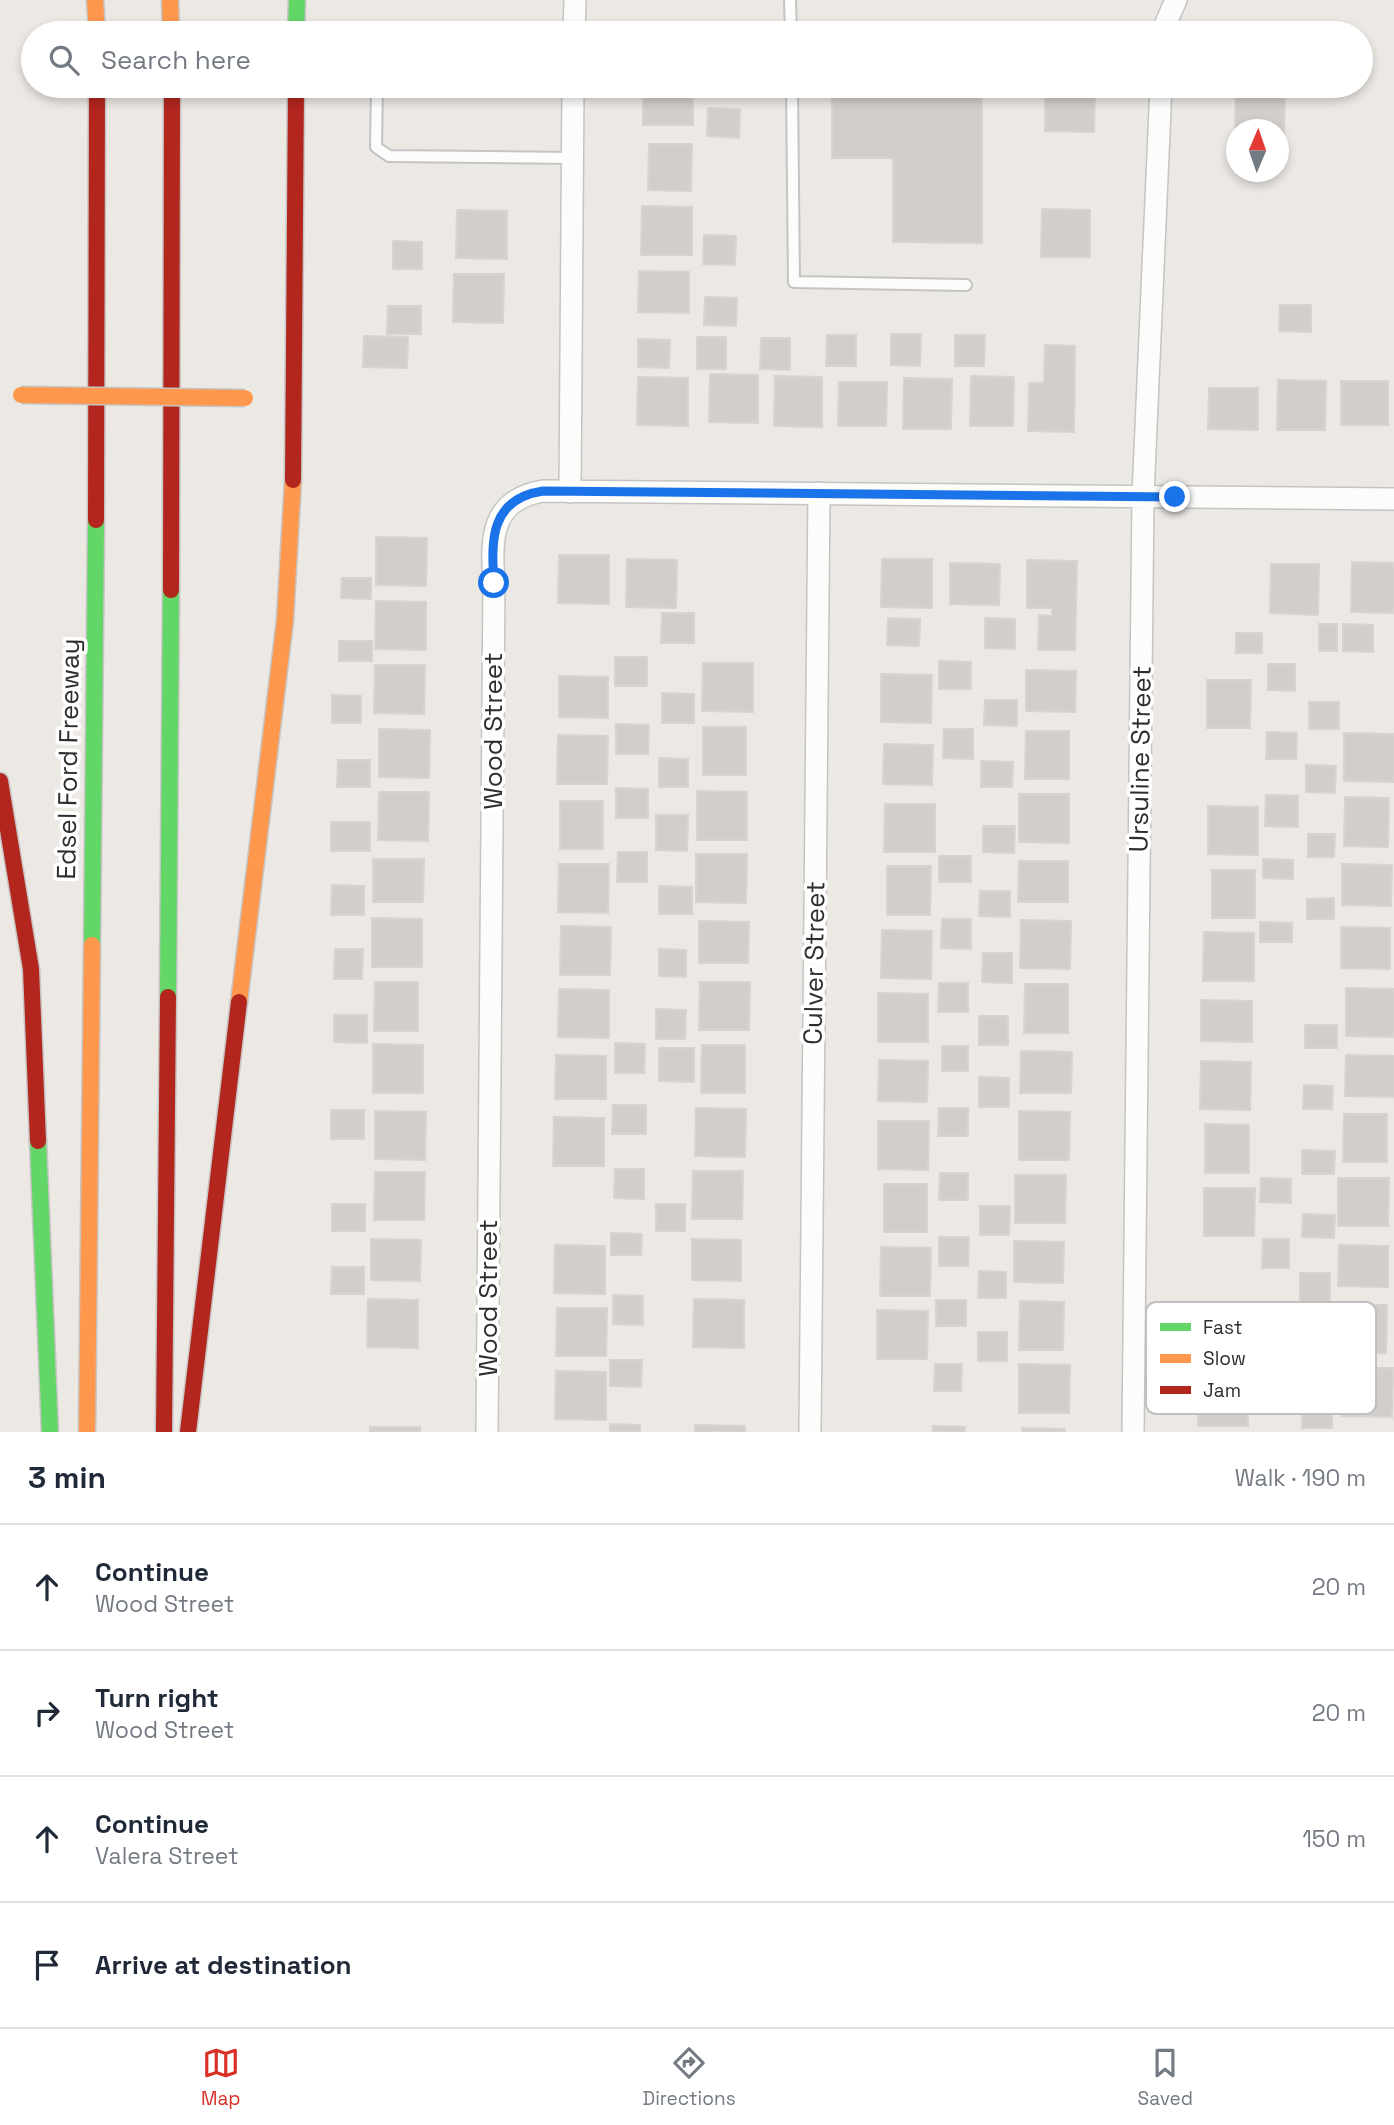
<!DOCTYPE html>
<meta charset="utf-8">
<style>
:root{--surface:#fff;--page:#f6f6f7;--text:#1f2937;--muted:#747a83;--line:#e0e1e3;--accent:#d93025}
body{margin:0;font-family:"Space Grotesk",sans-serif;background:var(--page);color:var(--text)}
.compass{position:absolute;left:1226px;top:119px;width:63px;height:63px;border-radius:50%;background:var(--surface);box-shadow:0 4px 10px #0003;rotate:2deg}
.stop{position:absolute;width:21px;height:21px;margin:-16px;border:5px solid #1a73e8;border-radius:50%;background:#fff}
.stop.end{background:#1a73e8;border-color:#fff;box-shadow:0 2px 7px #0008}
.list{margin:0;padding:0;list-style:none}
h2{display:flex;justify-content:space-between;align-items:center;height:91px;margin:0;padding:0 28px;font-size:30px}
h2 small{font-size:23px;font-weight:400;color:var(--muted)}
.list li{display:grid;grid-template-columns:46px 1fr auto;gap:21px;align-items:center;box-sizing:border-box;height:126px;padding:0 28px;border-top:2px solid var(--line)}
.list b{display:block;font-size:26px;white-space:nowrap}
.list p{margin:0;font-size:23px;white-space:nowrap;color:var(--muted)}
.list em{font-size:23px;font-style:normal;color:var(--muted)}
.icon{flex:none;width:38px;height:38px;fill:none;stroke:currentColor;stroke-width:2;stroke-linecap:round;stroke-linejoin:round}
.map{position:relative;flex:none;width:1394px;height:1432px;overflow:hidden}
.search{position:absolute;background:var(--surface);box-shadow:0 4px 10px #0003;left:21px;right:21px;top:21px;height:77px;display:flex;align-items:center;gap:18px;box-sizing:border-box;padding:0 24px;border-radius:38px;color:var(--muted);font-size:26px}
.sheet{height:595px;background:var(--surface)}
nav{display:flex;justify-content:space-around;align-items:center;box-sizing:border-box;height:98px;border-top:2px solid var(--line);background:var(--surface);font-size:19px;color:var(--muted)}
nav a{display:grid;justify-items:center;gap:4px}
nav .on{color:var(--accent)}
.map>svg:first-child{display:block}
.building{fill:#d1cecb;stroke:#d7d4d0;stroke-width:2}
.lines{fill:none;stroke-linecap:round;stroke-linejoin:round}
.lane-casing{stroke:#c5c4c5;stroke-width:14}
.street-casing{stroke:#c5c4c5;stroke-width:24}
.fast-casing{stroke:#c6c5c4;stroke-width:19}
.slow-casing{stroke:#c6c5c4;stroke-width:19}
.jam-casing{stroke:#c6c5c4;stroke-width:19}
.lane{stroke:#fcfcfb;stroke-width:10}
.street{stroke:#fcfcfb;stroke-width:21}
.fast{stroke:#63d668;stroke-width:16}
.slow{stroke:#ff974d;stroke-width:16}
.jam{stroke:#b3261e;stroke-width:16}
.slow-bridge-casing{stroke:#c6c5c4;stroke-width:19;stroke-linecap:butt}
.slow-bridge{stroke:#ff974d;stroke-width:16}
.route{stroke:#1a73e8;stroke-width:9}
.labels{text-anchor:middle;dominant-baseline:central;stroke-width:7;stroke-linejoin:round;paint-order:stroke}
.street-label{font-size:26px;fill:#2e2e2e;stroke:#fff}
.key{fill:#fff;stroke:#c0c0c0;stroke-width:2}
.key-label{font-size:19px;fill:#2e2e2e}
</style>
<div class="map">
<svg width="1394" height="1432" viewBox="0 0 1394 1432">
<rect width="100%" height="100%" fill="#ece8e4"/>
<path class="building" d="M643,86H693V125H643Z
M832,86H982V243L893,242V158H832Z
M1045,86H1095L1094,132L1045,131Z
M1236,86H1285L1284,133H1278V130H1236L1235,132Z
M708,108L740,109L739,138L707,136Z
M649,144H692L691,191L648,190Z
M642,206L692,207V255H641Z
M1042,209L1090,210V257H1041Z
M457,210L507,211V259L456,258Z
M704,235L736,236L735,265L703,264Z
M393,241L422,242V269H393Z
M639,271L689,272V313L638,312Z
M454,274H504L503,323L453,322Z
M705,297L737,298L736,326L704,325Z
M1280,305H1311V332L1279,331Z
M388,306H421V334H387Z
M891,334H921L920,366L891,365Z
M827,335H856V366H826Z
M955,335H985L984,366H955Z
M364,336L408,337L407,368L363,367Z
M697,337H726V369H697Z
M761,338H790V370L760,369Z
M638,339L670,340L669,368L638,367Z
M1045,345L1075,346L1074,432L1028,431L1029,383H1044Z
M710,374L758,375V423L709,422Z
M775,376L822,377V427L774,426Z
M971,376L1014,377L1013,426H970Z
M638,377L688,378V426L637,425Z
M904,378L952,379L951,429H903Z
M1278,380L1326,381L1325,430H1277Z
M1341,381H1388V425H1341Z
M839,382H887L886,426H838Z
M1209,388H1258V430L1208,429Z
M376,537L427,538L426,586L376,585Z
M559,555H609V604L558,603Z
M627,559L677,560L676,608L626,607Z
M882,559H932V608L881,607Z
M1027,560L1077,561L1075,650H1038L1039,615L1052,616V608H1027Z
M1352,562L1394,563V613L1351,612Z
M950,563L1000,564L999,605L950,604Z
M1271,564H1319L1318,615L1270,613Z
M342,578H371V599L341,598Z
M376,601L426,602V650L375,649Z
M662,613H694V643H661Z
M888,618L920,619L919,646L887,645Z
M985,618L1015,619V649L985,648Z
M1319,624H1337V651H1319Z
M1343,624L1373,625V652L1343,651Z
M1236,633H1262V653H1236Z
M339,641H372V661H339Z
M615,657H647V686H615Z
M939,661L971,662V689H939Z
M703,663H753V712L702,711Z
M1268,664H1295V691L1268,690Z
M375,665H425L424,714L374,713Z
M1026,670L1076,671L1075,712L1026,711Z
M881,674L932,675L931,723L881,722Z
M559,676L608,677V718L559,717Z
M1207,680H1251L1250,728H1207Z
M662,693L694,694V723H662Z
M332,695L361,696V723H332Z
M985,700H1017V726L984,725Z
M1309,702H1339V729H1309Z
M616,724L649,725L648,754H616Z
M703,727H746V775H703Z
M379,729L430,730L429,778L379,777Z
M944,729H973V759L943,758Z
M1026,731H1069V779H1025Z
M1267,732L1297,733L1296,759H1266Z
M1344,733L1394,734V782L1344,781Z
M558,735L608,736L607,784H557Z
M884,744L933,745L932,785L883,784Z
M659,758L688,759V787H659Z
M338,760H370V787H337Z
M981,761L1013,762L1012,787H981Z
M1306,765L1336,766L1335,793L1306,792Z
M616,788L648,789V818H616Z
M697,791L747,792V840H697Z
M379,792H429L428,841L378,840Z
M1019,794H1069V843L1019,842Z
M1266,795L1298,796V827L1265,826Z
M1345,797L1389,798L1388,847L1344,846Z
M560,801H603V849H560Z
M885,804H935V852H884Z
M1208,806L1258,807V855L1208,854Z
M656,815H688L687,851L656,850Z
M331,822H370V851H331Z
M983,826H1015L1014,853L983,852Z
M1308,834H1335L1334,857H1308Z
M618,852H647V882H617Z
M696,854H747L746,903L696,902Z
M939,856H971V882H939Z
M373,859H424L423,902H373Z
M1263,859L1293,860V879L1263,878Z
M1019,861H1068V902H1018Z
M559,864H609L608,913L558,912Z
M1342,864L1392,865L1391,906L1342,905Z
M887,866H931L930,915H887Z
M1212,870H1255V918H1212Z
M332,885L364,886V915H331Z
M659,886L692,887V914H659Z
M980,891H1010V917L979,916Z
M1334,898V919H1307V899Z
M372,918L422,919V967H372Z
M942,919H971V949L941,948Z
M1021,920L1071,921L1070,969L1020,968Z
M699,921L749,922L748,963H699Z
M1260,922L1292,923V942H1260Z
M561,926L611,927L610,975H560Z
M1341,927L1390,928V969L1341,968Z
M882,930L932,931L931,979L881,978Z
M1204,932L1254,933V981H1203Z
M335,949H363L362,979H334Z
M659,949L686,950V977L659,976Z
M983,953H1012V983L982,982Z
M375,982H418V1031H374Z
M700,982H750L749,1030H699Z
M939,983H968V1012H938Z
M1025,984H1068V1033H1024Z
M1346,988L1394,989V1037L1346,1036Z
M559,989L609,990V1038L558,1037Z
M878,993L928,994V1042H878Z
M1201,1000L1252,1001V1042L1201,1041Z
M656,1009L686,1010L685,1039H656Z
M334,1015H367V1043L334,1042Z
M979,1016H1008V1045H979Z
M1305,1025H1337V1048H1305Z
M615,1043L645,1044L644,1073H615Z
M373,1044L423,1045V1093H373Z
M702,1045H745V1093H701Z
M942,1046H968V1071H942Z
M659,1048H694V1082L659,1081Z
M1021,1051L1072,1052L1071,1093H1020Z
M556,1055L606,1056V1099H555Z
M1346,1055L1394,1056V1097L1345,1096Z
M879,1060L928,1061L927,1102L878,1101Z
M1201,1061L1251,1062L1250,1110L1200,1109Z
M979,1077L1009,1078V1107H979Z
M1304,1085L1333,1086L1332,1109H1303Z
M613,1105H646V1134H612Z
M696,1108L746,1109L745,1157L695,1156Z
M939,1108H968V1136H938Z
M331,1110H364V1139H331Z
M375,1111L426,1112L425,1160L375,1159Z
M1019,1111L1070,1112L1069,1160H1019Z
M1344,1114H1387V1162H1343Z
M554,1117L604,1118V1166H553Z
M878,1121H929L928,1170L878,1169Z
M1205,1124L1249,1125V1173H1205Z
M1302,1150L1335,1151L1334,1174H1302Z
M615,1169H644V1199L614,1198Z
M693,1171H743L742,1219H692Z
M375,1172H425L424,1220H374Z
M940,1173H968V1200H939Z
M1015,1175H1066L1065,1223H1015Z
M1261,1178L1291,1179V1203L1260,1202Z
M1338,1178H1389L1388,1226H1338Z
M884,1184H927V1232H884Z
M1204,1188H1255L1254,1236H1204Z
M332,1204H365V1231H332Z
M656,1204H685V1231H656Z
M980,1206H1010L1009,1235H980Z
M1303,1214L1335,1215L1334,1238L1302,1237Z
M611,1233L642,1234L641,1255H611Z
M939,1237H969L968,1266H939Z
M371,1239L421,1240L420,1281L371,1280Z
M692,1239L741,1240V1281L692,1280Z
M1263,1239H1289V1268H1262Z
M1014,1241L1064,1242L1063,1283L1014,1282Z
M555,1245L605,1246V1294L554,1293Z
M1339,1245L1388,1246V1287L1338,1286Z
M881,1247L931,1248L930,1296H880Z
M332,1267H364V1294H331Z
M979,1271L1006,1272V1298H978Z
M1300,1273H1330V1302H1300Z
M613,1295L643,1296V1325L613,1324Z
M368,1299L418,1300V1348L367,1347Z
M694,1299L744,1300V1348L693,1347Z
M936,1300H966V1326H936Z
M1020,1301L1064,1302L1063,1350H1019Z
M1343,1305H1387L1386,1353H1343Z
M557,1308H607L606,1356H556Z
M877,1310L928,1311L927,1359H877Z
M978,1332H1007V1361H978Z
M610,1360H642L641,1387L610,1386Z
M935,1364H962L961,1391H934Z
M1019,1364L1070,1365L1069,1413H1019Z
M1342,1368H1393L1392,1417L1342,1416Z
M556,1371L606,1372V1420L555,1419Z
M1198,1378H1248V1426H1198Z
M1303,1399H1332V1428H1302Z
M610,1424L640,1425V1432H610Z
M695,1425L745,1426V1432H695Z
M933,1426L965,1427L964,1432H933Z
M370,1427H420V1432H370Z
M1022,1428L1065,1429V1432H1022Z"/>
<g class="lines">
<defs>
<path id="lane" d="M790,0L791,33
M377,86L376,147L389,156L573,158
M792,86L794,282L966,285"/>
<path id="street" d="M574,33L575,0
M1164,33L1165,25L1176,0
M570,492L573,86
M487,1432L494,583C491,539 490,500 543,491L1394,499
M810,1432L819,493
M1133,1432L1143,496L1161,86"/>
<path id="fast" d="M296,33L297,0
M92,945L96,520
M168,997L171,590
M38,1141L50,1432"/>
<path id="slow" d="M95,0L97,33
M170,0L171,33
M239,1002L285,620L293,480
M87,1432L92,945"/>
<path id="jam" d="M293,480L296,86
M96,520L97,86
M171,590L172,86
M0,781L31,969L38,1141
M164,1432L168,997
M188,1432L239,1002"/>
</defs>
<use href="#lane" class="lane-casing"/>
<use href="#street" class="street-casing"/>
<use href="#fast" class="fast-casing"/>
<use href="#slow" class="slow-casing"/>
<use href="#jam" class="jam-casing"/>
<use href="#lane" class="lane"/>
<use href="#street" class="street"/>
<use href="#fast" class="fast"/>
<use href="#slow" class="slow"/>
<use href="#jam" class="jam"/>
<defs>
<path id="slow-bridge" d="M21,395L245,398"/>
</defs>
<use href="#slow-bridge" class="slow-bridge-casing"/>
<use href="#slow-bridge" class="slow-bridge"/>
</g>
<g class="lines">
<path class="route" d="M494,583C491,540 490,499 543,491L1175,497"/>
</g>
<g class="labels">
<g class="street-label">
<text transform="translate(493 731) rotate(-90)">Wood Street</text>
<text transform="translate(68 759) rotate(-89)">Edsel Ford Freeway</text>
<text transform="translate(1140 759) rotate(-89)">Ursuline Street</text>
<text transform="translate(814 963) rotate(-89)">Culver Street</text>
<text transform="translate(488 1298) rotate(-90)">Wood Street</text>
</g>
</g>
<rect x="1146" y="1302" width="230" height="112" rx="10" class="key"/>
<rect x="1160" y="1323" width="31" height="8" fill="#63d668"/>
<rect x="1160" y="1354" width="31" height="9" fill="#ff974d"/>
<rect x="1160" y="1386" width="31" height="8" fill="#b3261e"/>
<g class="key-label">
<text x="1203" y="1334">Fast</text>
<text x="1203" y="1365">Slow</text>
<text x="1203" y="1397">Jam</text>
</g>
</svg>
<svg class="compass" viewBox="-18 -18 36 36"><path d="M0-13l5 13h-10z" fill="#e53935"/><path d="M0 13l5-13h-10z" fill="#747a83"/></svg>
<div class="stop" style="left:494px;top:583px"></div>
<div class="stop end" style="left:1175px;top:497px"></div>
<div class="search"><svg class="icon" aria-label="search" viewBox="0 0 24 24"><circle cx="10" cy="10" r="6"/><path d="M15 15l6 6"/></svg>Search here</div>
</div>
<section class="sheet">
<h2>3 min<small>Walk · 190 m</small></h2>
<ul class="list">
<li><svg class="icon" aria-label="ahead" viewBox="0 0 24 24"><path d="M12 20V5M6 11l6-6 6 6"/></svg><div><b>Continue</b><p>Wood Street</p></div><em>20 m</em></li>
<li><svg class="icon" aria-label="right" viewBox="0 0 24 24"><path d="M7 20v-9h11M14 6l5 5-5 5"/></svg><div><b>Turn right</b><p>Wood Street</p></div><em>20 m</em></li>
<li><svg class="icon" aria-label="ahead" viewBox="0 0 24 24"><path d="M12 20V5M6 11l6-6 6 6"/></svg><div><b>Continue</b><p>Valera Street</p></div><em>150 m</em></li>
<li><svg class="icon" aria-label="arrive" viewBox="0 0 24 24"><path d="M6 21V4h12l-3 4 3 4H6"/></svg><div><b>Arrive at destination</b></div></li>
</ul>
</section>
<nav>
<a class="on"><svg class="icon" aria-label="map" viewBox="0 0 24 24"><path d="M3 6l6-2 6 2 6-2v14l-6 2-6-2-6 2zM9 4v14M15 6v14"/></svg>Map</a>
<a><svg class="icon" aria-label="directions" viewBox="0 0 24 24"><path d="M12 3l9 9-9 9-9-9zM9 14v-3h6M13 9l2 2-2 2"/></svg>Directions</a>
<a><svg class="icon" aria-label="saved" viewBox="0 0 24 24"><path d="M7 4h10v16l-5-4-5 4z"/></svg>Saved</a>
</nav>
